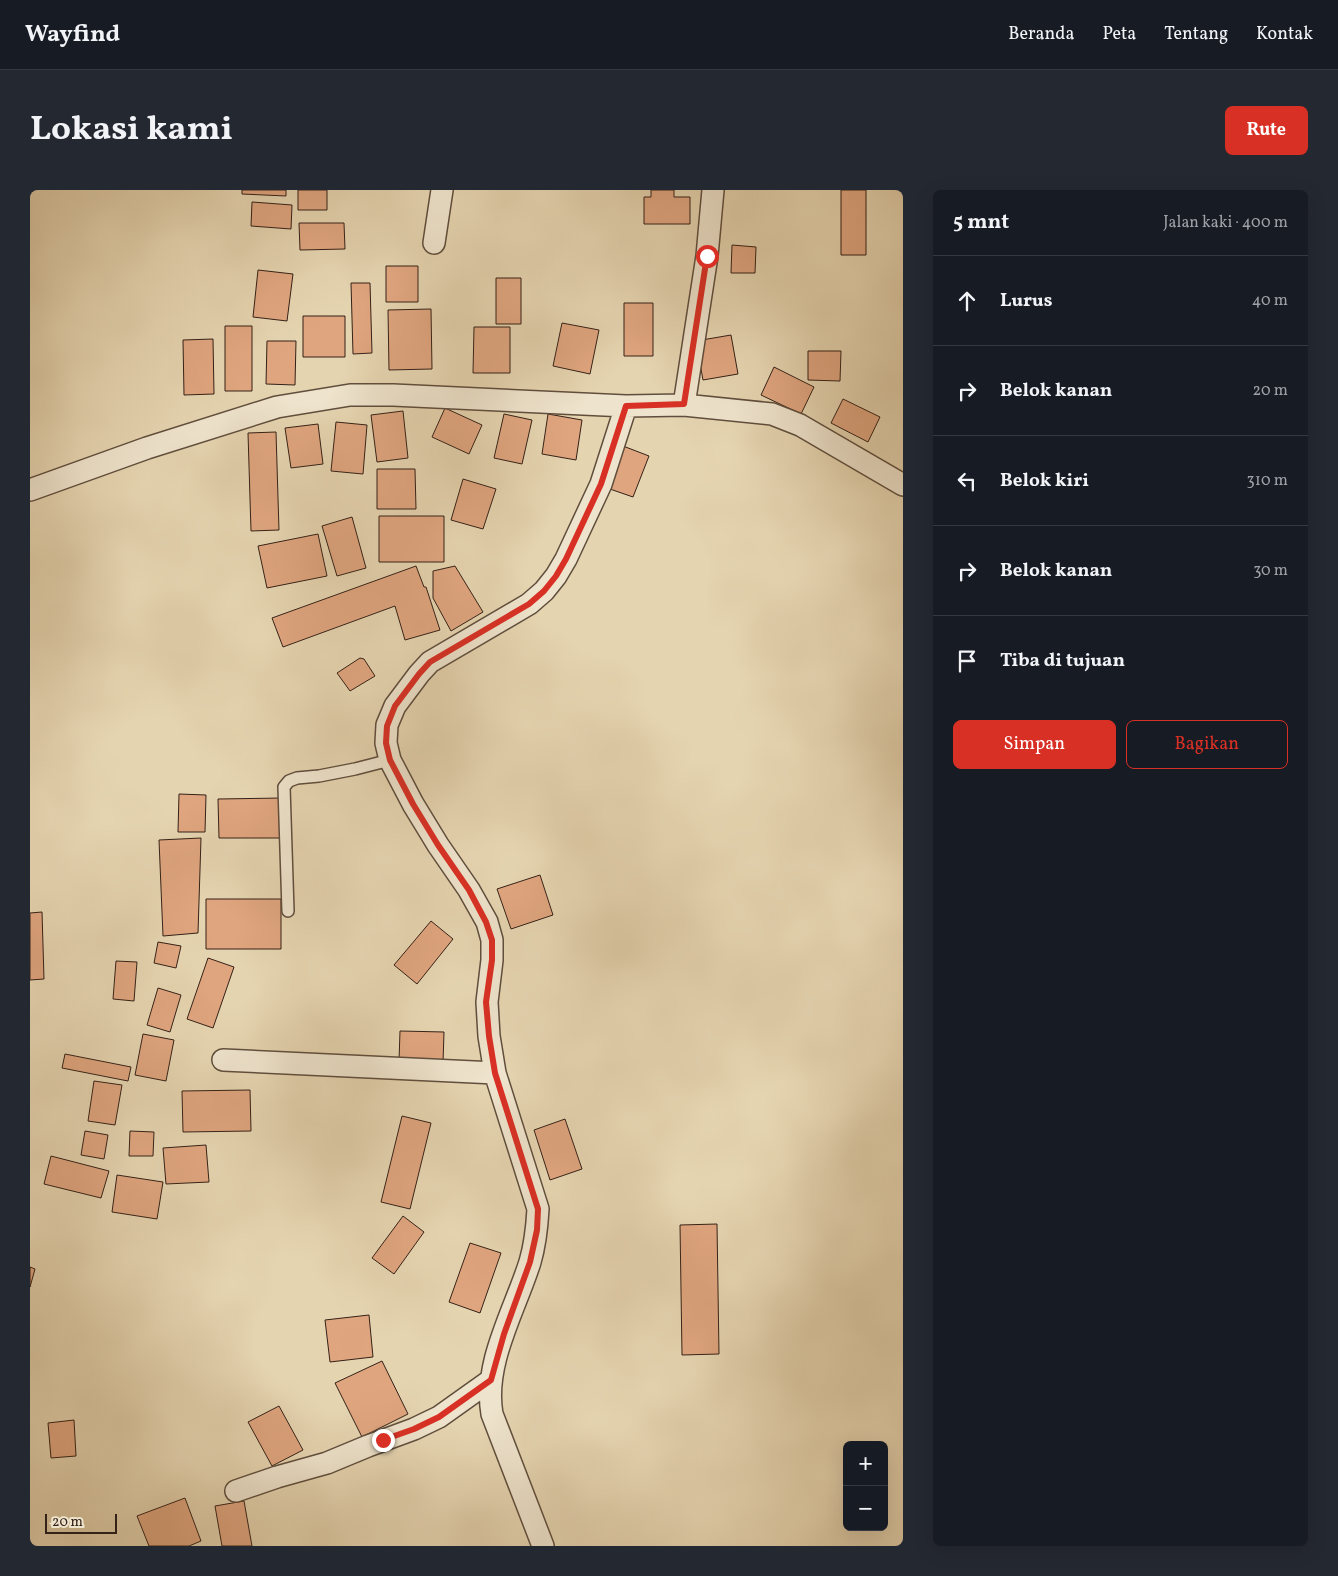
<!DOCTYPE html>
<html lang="id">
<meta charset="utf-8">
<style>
:root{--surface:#171b24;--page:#242831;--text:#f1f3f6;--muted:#9ea1a6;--line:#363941;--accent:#d93025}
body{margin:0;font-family:Vollkorn,serif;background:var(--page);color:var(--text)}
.controls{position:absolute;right:15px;bottom:15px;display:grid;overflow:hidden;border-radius:8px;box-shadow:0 5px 20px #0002}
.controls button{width:45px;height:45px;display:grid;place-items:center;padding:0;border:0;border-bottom:1px solid var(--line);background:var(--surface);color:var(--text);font:25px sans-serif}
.scale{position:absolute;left:15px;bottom:12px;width:72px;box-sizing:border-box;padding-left:5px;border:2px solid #342117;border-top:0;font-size:14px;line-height:18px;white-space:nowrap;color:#342117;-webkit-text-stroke:4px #eee3cc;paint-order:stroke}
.stop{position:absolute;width:15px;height:15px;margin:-11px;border:4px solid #d93025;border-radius:50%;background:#fff}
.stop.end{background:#d93025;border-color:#fff;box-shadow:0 1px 5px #0008}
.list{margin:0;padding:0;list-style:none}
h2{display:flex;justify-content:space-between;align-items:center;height:65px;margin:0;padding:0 20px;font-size:21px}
h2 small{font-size:16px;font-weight:400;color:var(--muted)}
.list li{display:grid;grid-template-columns:32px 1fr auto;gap:15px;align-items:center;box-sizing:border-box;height:90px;padding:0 20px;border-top:1px solid var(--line)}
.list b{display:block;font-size:19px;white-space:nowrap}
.list em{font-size:16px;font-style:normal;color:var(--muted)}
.actions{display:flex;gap:10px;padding:15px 20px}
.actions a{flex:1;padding:11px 0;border:1px solid var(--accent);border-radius:8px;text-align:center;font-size:18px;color:var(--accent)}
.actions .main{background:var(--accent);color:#fff}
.icon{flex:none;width:28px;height:28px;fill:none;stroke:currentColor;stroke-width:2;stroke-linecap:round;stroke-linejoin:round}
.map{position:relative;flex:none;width:873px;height:1356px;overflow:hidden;border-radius:8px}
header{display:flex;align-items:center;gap:30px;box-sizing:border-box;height:70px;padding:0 25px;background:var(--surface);border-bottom:1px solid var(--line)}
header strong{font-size:24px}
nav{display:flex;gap:28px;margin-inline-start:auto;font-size:18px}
.intro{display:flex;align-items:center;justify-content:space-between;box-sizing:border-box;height:120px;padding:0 30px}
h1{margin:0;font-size:35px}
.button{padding:12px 22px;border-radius:8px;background:var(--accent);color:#fff;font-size:18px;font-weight:700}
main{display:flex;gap:30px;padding:0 30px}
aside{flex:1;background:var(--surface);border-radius:8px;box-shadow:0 5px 20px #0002}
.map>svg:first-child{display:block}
.building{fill:#dfa57f;stroke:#342117}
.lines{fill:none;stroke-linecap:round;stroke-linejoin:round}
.lane-casing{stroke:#604e3d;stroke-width:14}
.street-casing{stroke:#604e3d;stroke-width:24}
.lane{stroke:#eee3cc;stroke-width:11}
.street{stroke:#eee3cc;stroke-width:21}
.route{stroke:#d93025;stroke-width:6}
</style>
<header>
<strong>Wayfind</strong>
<nav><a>Beranda</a><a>Peta</a><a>Tentang</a><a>Kontak</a></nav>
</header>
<div class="intro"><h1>Lokasi kami</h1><a class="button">Rute</a></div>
<main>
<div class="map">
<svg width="873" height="1356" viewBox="0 0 873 1356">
<rect width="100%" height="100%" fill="#e5d4b0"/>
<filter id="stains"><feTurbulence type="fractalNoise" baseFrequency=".004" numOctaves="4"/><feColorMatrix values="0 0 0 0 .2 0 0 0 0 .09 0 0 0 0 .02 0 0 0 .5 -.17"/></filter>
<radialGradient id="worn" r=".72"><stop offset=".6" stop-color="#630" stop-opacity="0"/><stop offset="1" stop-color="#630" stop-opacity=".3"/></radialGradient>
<path class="building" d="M212,0H256V6L212,4Z
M268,0H297V20H268Z
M621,0H644V7H660V34H614V7H621Z
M811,0H836V65H811Z
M222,12L262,15L261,39L221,36Z
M269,33H314L315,59L270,60Z
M702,55L726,57L725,83H701Z
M356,76H388V112H356Z
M228,80L263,84L257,131L223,127Z
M466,88H491V134H466Z
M321,93H340L342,163L323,164Z
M594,113H623V166H594Z
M401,119L402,179L359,180L358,120Z
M273,126H315V167H273Z
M532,133L569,140L560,184L523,176Z
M195,136H222V201H195Z
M444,137H480V183H443Z
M701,145L708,184L673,190L666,151Z
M183,149L184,204L154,205L153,150Z
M237,151H266L265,195L236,194Z
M778,161H811L810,191L778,190Z
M744,177L784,197L771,224L731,205Z
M813,209L850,227L838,252L801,233Z
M415,218L452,235L439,264L402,247Z
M373,221L378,268L347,272L341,225Z
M474,224L502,230L492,274L464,268Z
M518,224L552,230L546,270L512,264Z
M306,232L337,235L333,284L301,281Z
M288,234L293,274L261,278L255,238Z
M246,242L249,340L221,341L218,243Z
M593,256L619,266L603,307L577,298Z
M347,279H385L386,319H347Z
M433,289L466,299L453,339L421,330Z
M349,326H414V372H349Z
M322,327L336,378L307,386L292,336Z
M288,344L297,386L237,398L228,356Z
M386,376L394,397H396L410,440L375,450L365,416L253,457L242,428Z
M425,376L453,422L421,441L403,408V381Z
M330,468L334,469L345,486L320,501L307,483Z
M149,604L176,605L175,642H148Z
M253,608L254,648H189L188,609Z
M171,648L168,743L133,746L129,650Z
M510,685L523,725L481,739L467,699Z
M176,709H251V759H176Z
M12,722L14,789L0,790V723Z
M401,731L423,749L387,794L364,775Z
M128,752L151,756L146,778L124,773Z
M178,768L204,777L183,838L157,829Z
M86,771L107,772L104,811L83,809Z
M128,798L151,805L140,842L117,835Z
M370,841L414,842L413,872L369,871Z
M113,844L144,850L136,891L105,885Z
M35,864L101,877L98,891L32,878Z
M64,891L92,895L85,935L58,931Z
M220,900L221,941L153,942L152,901Z
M372,926L401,933L380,1019L351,1012Z
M535,929L552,979L520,990L504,940Z
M55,941L78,945L74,969L51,965Z
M100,941L124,942L123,966H99Z
M176,955L179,992L136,994L133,958Z
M21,966L79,981L71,1008L14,994Z
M87,985L133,992L127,1029L82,1022Z
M373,1026L394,1042L364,1084L342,1068Z
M687,1034L689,1164L652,1165L650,1035Z
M440,1053L471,1063L450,1123L419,1112Z
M0,1077L5,1079L0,1097Z
M339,1125L343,1167L300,1172L295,1130Z
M352,1171L378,1224L332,1247L305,1193Z
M249,1216L273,1260L242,1276L218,1232Z
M44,1230L46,1266L21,1268L18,1233Z
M155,1308L171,1351L159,1356H119L107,1326Z
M214,1311L222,1356H192L185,1316Z"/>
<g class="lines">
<defs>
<path id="lane" d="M258,721L254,597L259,591L267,588L289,586L325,579L360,570"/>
<path id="street" d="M404,53L412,0
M654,215L677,66L683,0
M0,300L117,258L247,217L320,205H363L596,216L654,215L742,224L770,235L873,295
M193,870L465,883
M206,1301L247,1287L297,1273L338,1256L384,1239L409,1227L461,1190
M513,1356L462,1224C453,1173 485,1120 500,1072C505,1055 507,1037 508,1019L465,883L459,846L457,812L462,770V750L457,732L439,700L408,655L383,614L360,570L356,553L357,535L365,516L389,484L400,472L499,414L514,401L526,386L536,369L571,294L596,216"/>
</defs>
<use href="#lane" class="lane-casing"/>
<use href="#street" class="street-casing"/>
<use href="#lane" class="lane"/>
<use href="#street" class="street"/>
</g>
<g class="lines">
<path class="route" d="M353,1250L384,1239L409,1227L461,1190L474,1144L500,1072L507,1040L508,1019L465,883L459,846L456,812L462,770V750L456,732L439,700L408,655L383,614L360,570L356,553L357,536L365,516L389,484L400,472L499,414L514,401L526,386L536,369L571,294L596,216L654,214L677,66"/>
</g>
<rect width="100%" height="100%" filter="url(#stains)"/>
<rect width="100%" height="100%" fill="url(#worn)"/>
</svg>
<div class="controls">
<button>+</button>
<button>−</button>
</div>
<div class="scale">20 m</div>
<div class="stop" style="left:677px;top:66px"></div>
<div class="stop end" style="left:353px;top:1250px"></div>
</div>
<aside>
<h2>5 mnt<small>Jalan kaki · 400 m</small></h2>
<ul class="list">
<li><svg class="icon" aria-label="ahead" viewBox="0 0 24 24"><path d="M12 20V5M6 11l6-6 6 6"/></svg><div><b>Lurus</b></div><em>40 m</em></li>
<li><svg class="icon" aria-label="right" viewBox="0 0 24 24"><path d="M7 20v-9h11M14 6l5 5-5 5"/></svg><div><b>Belok kanan</b></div><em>20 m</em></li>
<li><svg class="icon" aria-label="left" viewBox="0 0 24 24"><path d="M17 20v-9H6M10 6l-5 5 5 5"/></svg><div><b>Belok kiri</b></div><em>310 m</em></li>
<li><svg class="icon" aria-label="right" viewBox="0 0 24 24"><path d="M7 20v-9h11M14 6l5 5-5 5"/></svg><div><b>Belok kanan</b></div><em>30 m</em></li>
<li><svg class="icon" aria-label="arrive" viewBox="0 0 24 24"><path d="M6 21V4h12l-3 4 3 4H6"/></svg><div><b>Tiba di tujuan</b></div></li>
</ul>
<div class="actions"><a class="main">Simpan</a><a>Bagikan</a></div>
</aside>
</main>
